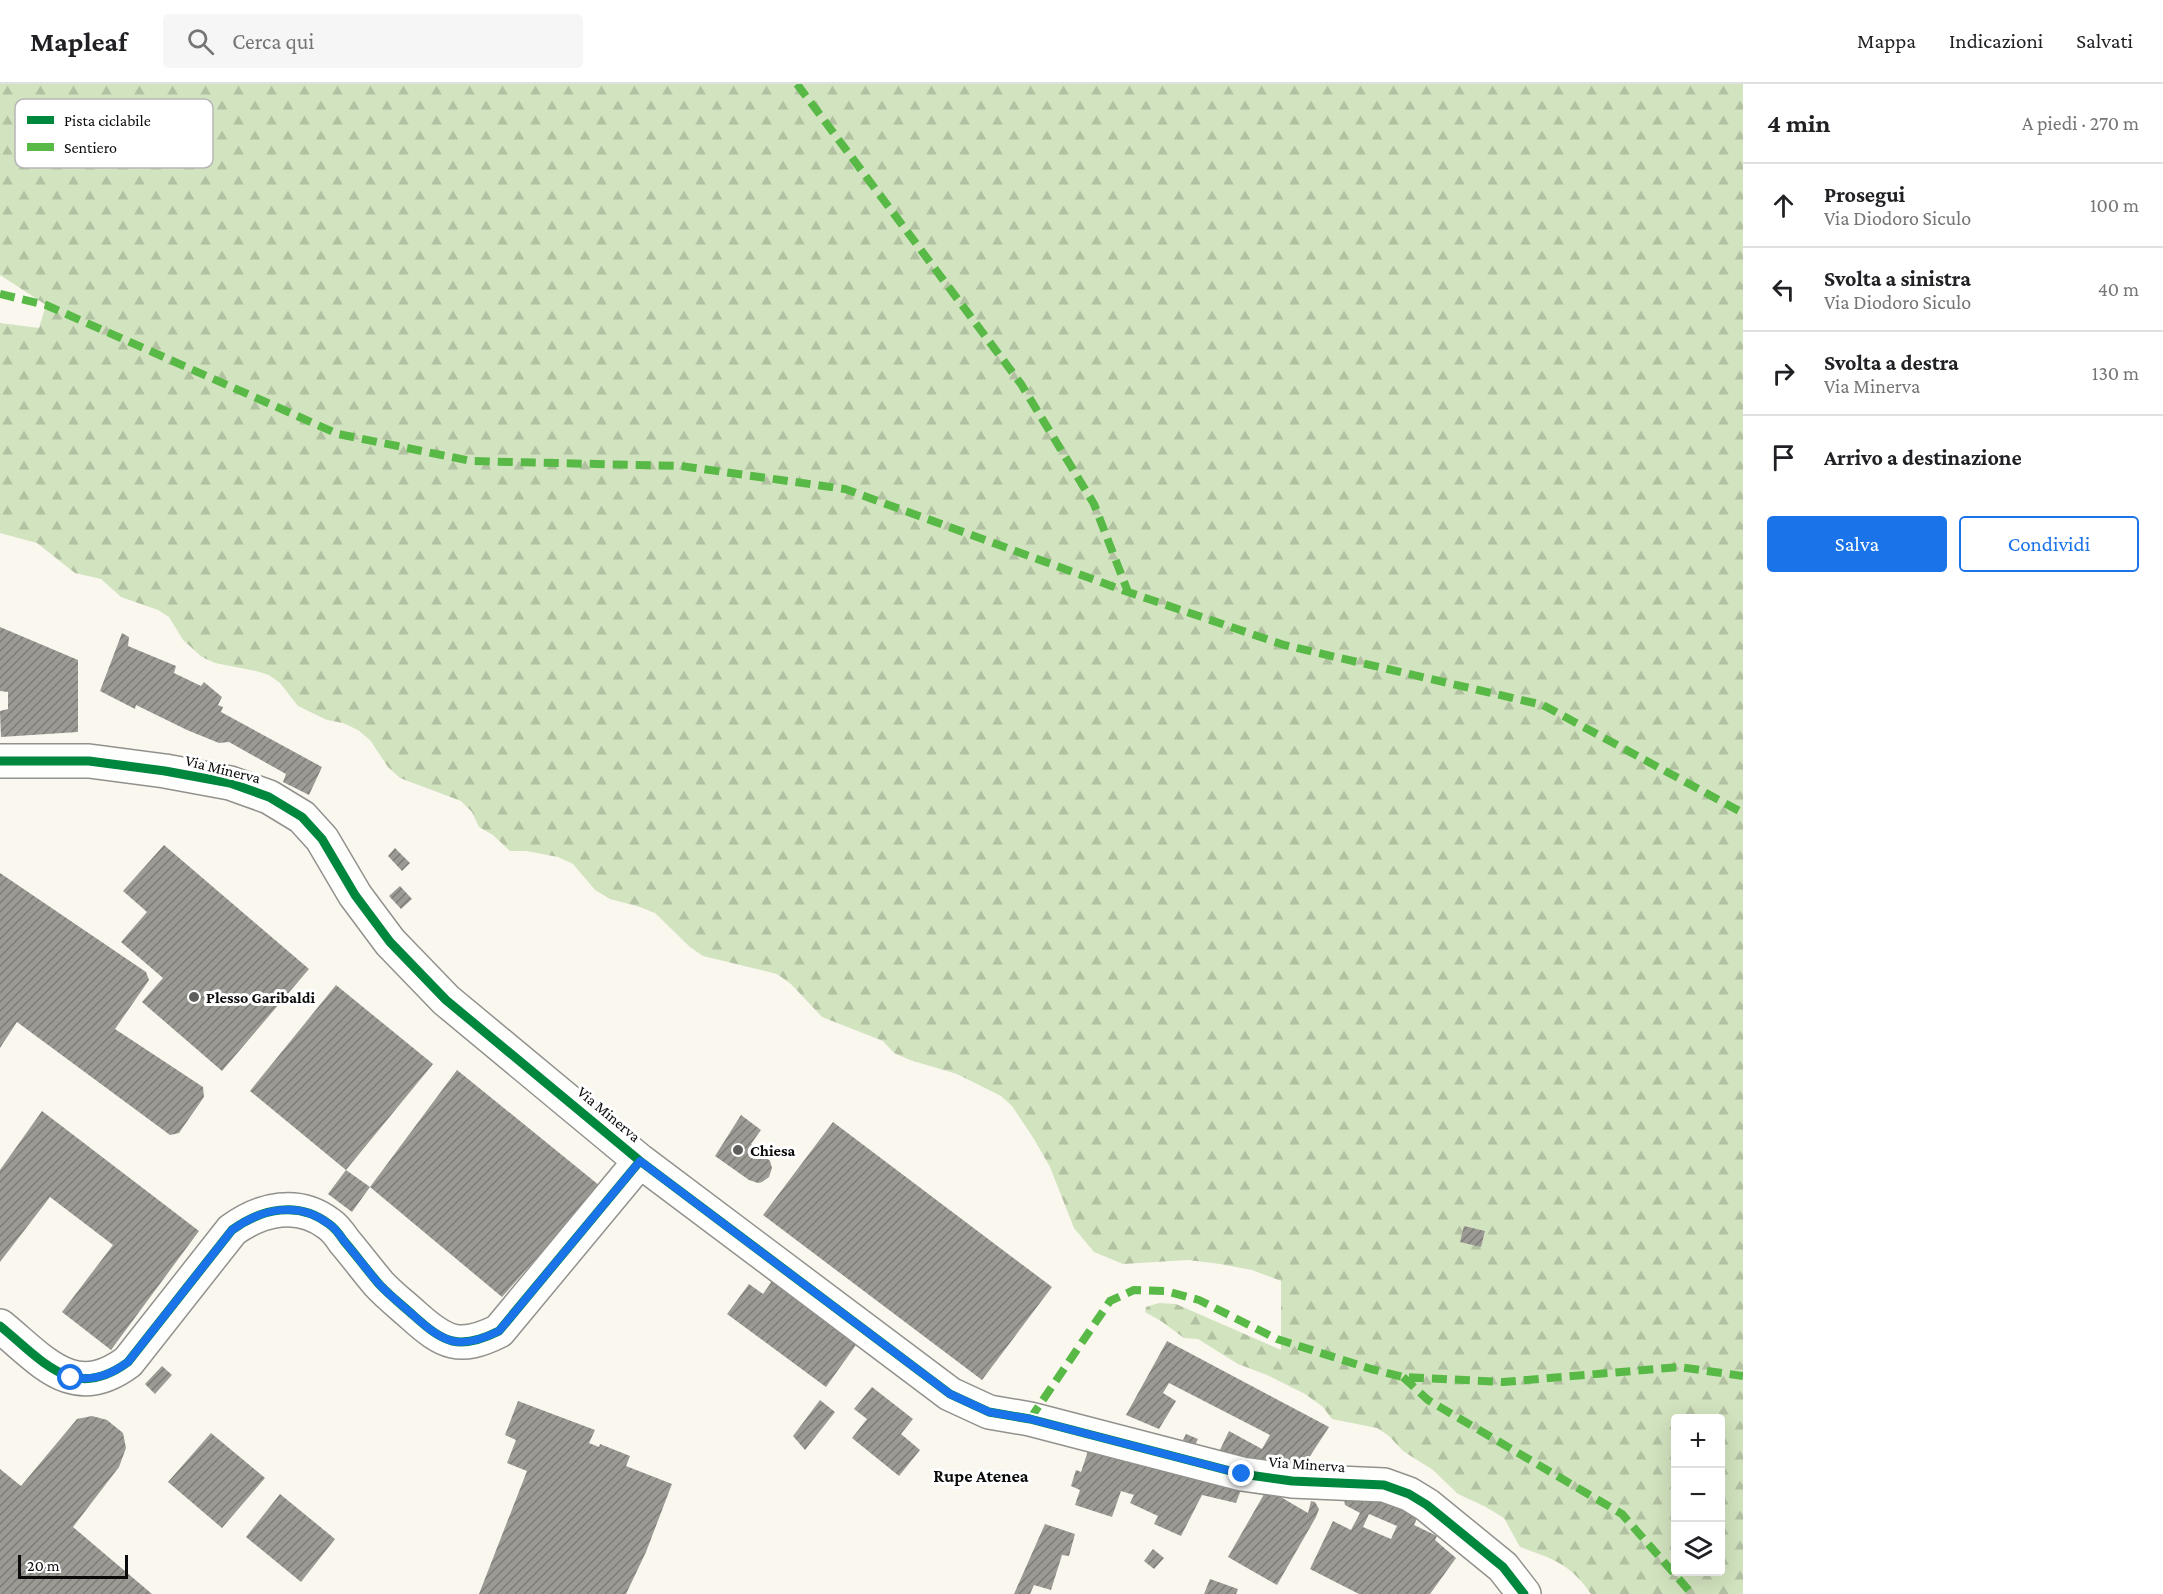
<!DOCTYPE html>
<html lang="it">
<meta charset="utf-8">
<style>
:root{--surface:#fff;--page:#f6f6f6;--text:#202124;--muted:#757577;--line:#e0e0e0;--accent:#1a73e8}
body{margin:0;font-family:"Crimson Pro",serif;background:var(--page);color:var(--text)}
.controls{position:absolute;right:18px;bottom:18px;display:grid;overflow:hidden;border-radius:6px;box-shadow:0 6px 24px #0002}
.controls button{width:54px;height:54px;display:grid;place-items:center;padding:0;border:0;border-bottom:2px solid var(--line);background:var(--surface);color:var(--text);font:30px sans-serif}
.scale{position:absolute;left:18px;bottom:15px;width:110px;box-sizing:border-box;padding-left:6px;border:3px solid #0b0b0b;border-top:0;font-size:16px;line-height:21px;white-space:nowrap;color:#0b0b0b;-webkit-text-stroke:4px #fff;paint-order:stroke}
.stop{position:absolute;width:18px;height:18px;margin:-14px;border:4px solid #1a73e8;border-radius:50%;background:#fff}
.stop.end{background:#1a73e8;border-color:#fff;box-shadow:0 2px 6px #0008}
.list{margin:0;padding:0;list-style:none}
h2{display:flex;justify-content:space-between;align-items:center;height:78px;margin:0;padding:0 24px;font-size:26px}
h2 small{font-size:20px;font-weight:400;color:var(--muted)}
.list li{display:grid;grid-template-columns:39px 1fr auto;gap:18px;align-items:center;box-sizing:border-box;height:84px;padding:0 24px;border-top:2px solid var(--line)}
.list b{display:block;font-size:22px;white-space:nowrap}
.list p{margin:0;font-size:20px;white-space:nowrap;color:var(--muted)}
.list em{font-size:20px;font-style:normal;color:var(--muted)}
.actions{display:flex;gap:12px;padding:18px 24px}
.actions a{flex:1;padding:14px 0;border:2px solid var(--accent);border-radius:6px;text-align:center;font-size:21px;color:var(--accent)}
.actions .main{background:var(--accent);color:#fff}
.icon{flex:none;width:33px;height:33px;fill:none;stroke:currentColor;stroke-width:2;stroke-linecap:round;stroke-linejoin:round}
.map{position:relative;flex:none;width:1743px;height:1510px;overflow:hidden}
header{display:flex;align-items:center;gap:36px;box-sizing:border-box;height:84px;padding:0 30px;background:var(--surface);border-bottom:2px solid var(--line)}
header strong{font-size:28px}
nav{display:flex;gap:33px;margin-inline-start:auto;font-size:21px}
.search{width:420px;height:54px;background:var(--page);display:flex;align-items:center;gap:15px;box-sizing:border-box;padding:0 21px;border-radius:6px;color:var(--muted);font-size:22px}
main{display:flex}
aside{flex:1;background:var(--surface)}
.map>svg:first-child{display:block}
.forest{fill:url(#forest-firs);fill-rule:evenodd}
.building{fill:url(#building-hatch);fill-rule:evenodd}
.lines{fill:none;stroke-linecap:round;stroke-linejoin:round}
.minor-casing{stroke:#92918d;stroke-width:36}
.minor{stroke:#fefefc;stroke-width:33}
.quiet{stroke:#58b947;stroke-width:8;stroke-dasharray:15 8;stroke-linecap:butt}
.cycleway-casing{stroke:#fff;stroke-width:13}
.cycleway{stroke:#00873e;stroke-width:9}
.route{stroke:#1a73e8;stroke-width:8}
.poi-dot{fill:#5e5e5a;stroke:#fff;stroke-width:2}
.labels{text-anchor:middle;dominant-baseline:central;stroke-width:6;stroke-linejoin:round;paint-order:stroke}
.street-label{font-size:16px;fill:#0b0b0b;stroke:#fff}
.poi-label{font-size:16px;font-weight:bold;fill:#0b0b0b;stroke:#fff;text-anchor:start}
.neighbourhood-label{font-size:18px;font-weight:bold;fill:#0b0b0b;stroke:#fff}
.key{fill:#fff;stroke:#b6b6b6;stroke-width:1.5}
.key-label{font-size:16px;fill:#0b0b0b}
</style>
<header>
<strong>Mapleaf</strong>
<div class="search"><svg class="icon" aria-label="search" viewBox="0 0 24 24"><circle cx="10" cy="10" r="6"/><path d="M15 15l6 6"/></svg>Cerca qui</div>
<nav><a>Mappa</a><a>Indicazioni</a><a>Salvati</a></nav>
</header>
<main>
<div class="map">
<svg width="1743" height="1510" viewBox="0 0 1743 1510">
<defs>
<pattern id="forest-firs" width="22" height="20" patternUnits="userSpaceOnUse" patternTransform="scale(1.5)"><rect width="22" height="20" fill="#d2e3bf"/><path d="M5 1l3.5 6h-7zM16 11l3.5 6h-7z" fill="#b3c1a3"/></pattern>
<pattern id="building-hatch" width="6" height="6" patternUnits="userSpaceOnUse" patternTransform="scale(1.5)"><rect width="6" height="6" fill="#9c9a94"/><path d="M-1 1l2-2M0 6l6-6M5 7l2-2" fill="none" stroke="#7d7c77"/></pattern>
</defs>
<rect width="100%" height="100%" fill="#f9f7ee"/>
<path class="forest" d="M0,0H1743V1510H1591C1572,1481 1552,1474 1520,1463L1504,1434L1484,1422L1458,1410L1433,1386L1403,1367L1389,1352L1377,1344L1332,1335L1323,1323L1305,1310L1267,1291L1238,1280L1198,1255L1184,1254L1161,1237L1145,1228L1146,1223L1159,1219L1176,1220L1281,1266V1197L1252,1186L1220,1180L1188,1176L1123,1180L1094,1168L1074,1144L1050,1083L1034,1055L1012,1022L1001,1012L957,990L910,976L894,969L883,957L822,933L791,900L777,890L703,872L690,863L655,829L640,823L610,815L595,806L573,780L558,773L526,767H510L493,751L479,743L472,728L461,717L400,694L388,683L370,656L358,646L343,639L327,636L298,622L280,599L269,591L256,587L215,579L202,573L183,556L169,533L158,526L121,513L101,495L75,489L37,459L0,449V239L39,244L46,221L0,191ZM1676,1334H1720V1488H1676Z"/>
<path class="building" d="M0,543L78,576V648L1,653L0,627L8,625V608L0,607Z
M122,549L129,553L128,562L176,582L174,589L201,602L204,598L222,613L218,621L223,623L221,628L322,683L309,711L283,698L286,690L229,658L219,659L187,646L136,621L135,625L100,607Z
M164,761L309,885L222,987L142,918L163,894L121,858L147,828L123,807Z
M395,764L410,779L402,787L388,772Z
M0,789L146,888L149,896L115,945L203,1003L204,1013L179,1049L170,1051L17,938L0,964Z
M400,802L412,815L401,825L389,812Z
M336,901L433,980L346,1086L250,1007Z
M457,986L600,1102L502,1213L370,1103Z
M42,1027L199,1147L111,1266L62,1228L113,1161L50,1113L0,1178V1086Z
M741,1031L761,1046L751,1060L770,1077L772,1084L769,1093L762,1098L758,1099L749,1096L715,1072Z
M833,1038L1052,1203L982,1296L763,1131Z
M346,1086L370,1103L352,1128L328,1110Z
M1464,1142L1485,1147L1481,1163L1460,1158Z
M772,1197L856,1261L826,1303L727,1230L749,1200L763,1210Z
M1167,1257L1329,1343L1299,1389L1218,1370L1229,1347L1262,1365L1270,1351L1169,1299L1163,1309L1176,1317L1159,1345L1126,1331Z
M162,1282L172,1291L155,1310L145,1300Z
M872,1303L913,1335L901,1350L920,1366L899,1392L852,1354L867,1335L854,1325Z
M820,1316L835,1328L805,1366L793,1352Z
M518,1317L595,1346L589,1359L599,1363L600,1360L630,1372L626,1382L672,1400L646,1468L626,1510H479L527,1387L507,1379L516,1356L505,1351Z
M92,1332L107,1336L123,1349L126,1364L119,1383L73,1443L152,1510H0V1385L21,1402L77,1335Z
M211,1349L265,1394L222,1444L168,1398Z
M1186,1350L1198,1355L1195,1361L1183,1356Z
M1088,1367L1242,1403L1236,1419L1202,1411L1181,1452L1154,1440L1158,1432L1130,1419L1134,1411L1121,1407L1112,1433L1075,1421L1080,1406L1071,1402L1076,1386L1081,1388Z
M1267,1405L1308,1429L1311,1417L1315,1418L1319,1425L1316,1433L1277,1501L1228,1473Z
M1369,1408L1418,1432L1414,1441L1437,1452L1435,1456L1456,1474L1430,1510H1359L1310,1485L1333,1437L1351,1446L1360,1429L1345,1421L1343,1409ZM1369,1430L1397,1442L1391,1455L1363,1443Z
M280,1410L335,1455L301,1498L246,1453Z
M1045,1440L1075,1450L1069,1472L1062,1471L1051,1506L1034,1501L1030,1510H1014Z
M1153,1465L1164,1474L1154,1485L1144,1477Z
M1210,1495L1238,1505L1236,1510H1204Z"/>
<g class="lines">
<defs>
<path id="minor" d="M0,677H89L165,687L230,699L269,713L302,733L322,755L355,811L390,858L446,916L640,1077L950,1310L989,1328L1030,1335L1242,1390L1292,1397L1384,1401L1409,1410L1427,1421L1503,1483L1524,1510
M0,1242C42,1276 73,1319 128,1278L232,1146C261,1125 298,1116 329,1140C335,1144 340,1151 344,1157C356,1171 367,1186 379,1200C389,1211 402,1221 413,1231C444,1259 459,1267 499,1247L640,1077"/>
</defs>
<use href="#minor" class="minor-casing"/>
<use href="#minor" class="minor"/>
<path class="quiet" d="M797,0L1021,300L1094,420L1128,508
M0,210L46,221L338,350L471,377L681,382L845,405L1128,508L1284,561L1543,621L1743,729
M1403,1293L1428,1316L1622,1430L1692,1510
M1030,1335L1110,1217L1134,1206L1166,1207L1199,1216L1277,1255L1371,1285L1403,1293L1503,1298L1679,1283L1743,1292"/>
<defs>
<path id="cycleway" d="M0,677H89L165,687L230,699L269,713L302,733L322,755L355,811L390,858L446,916L640,1077L950,1310L989,1328L1030,1335L1242,1390L1292,1397L1384,1401L1409,1410L1427,1421L1503,1483L1524,1510
M0,1242C42,1276 73,1319 128,1278L232,1146C261,1125 298,1116 329,1140C335,1144 340,1151 344,1157C356,1171 367,1186 379,1200C389,1211 402,1221 413,1231C444,1259 459,1267 499,1247L640,1077"/>
</defs>
<use href="#cycleway" class="cycleway-casing"/>
<use href="#cycleway" class="cycleway"/>
</g>
<g class="lines">
<path class="route" d="M71,1294C94,1296 109,1292 128,1278L232,1146C261,1125 298,1116 329,1140C335,1144 340,1151 344,1157C356,1171 367,1186 379,1200C389,1211 402,1221 413,1231C444,1259 459,1267 499,1247L640,1077L950,1310L989,1328L1030,1335L1242,1390"/>
</g>
<g class="poi-dot">
<circle cx="194" cy="913" r="6"/>
<circle cx="738" cy="1066" r="6"/>
</g>
<g class="labels">
<g class="street-label">
<text transform="translate(223 685) rotate(14)">Via Minerva</text>
<text transform="translate(609 1030) rotate(40)">Via Minerva</text>
<text transform="translate(1307 1380) rotate(4)">Via Minerva</text>
</g>
<g class="poi-label">
<text x="206" y="913">Plesso Garibaldi</text>
<text x="750" y="1066">Chiesa</text>
</g>
<g class="neighbourhood-label">
<text x="981" y="1392">Rupe Atenea</text>
</g>
</g>
<rect x="15" y="15" width="198" height="69" rx="9" class="key"/>
<rect x="27" y="32" width="27" height="8" fill="#00873e"/>
<rect x="27" y="59" width="27" height="8" fill="#58b947"/>
<g class="key-label">
<text x="64" y="42">Pista ciclabile</text>
<text x="64" y="69">Sentiero</text>
</g>
</svg>
<div class="controls">
<button>+</button>
<button>−</button>
<button><svg class="icon" aria-label="layers" viewBox="0 0 24 24"><path d="M12 4l9 5-9 5-9-5zM3 14l9 5 9-5"/></svg></button>
</div>
<div class="scale">20 m</div>
<div class="stop" style="left:71px;top:1294px"></div>
<div class="stop end" style="left:1242px;top:1390px"></div>
</div>
<aside>
<h2>4 min<small>A piedi · 270 m</small></h2>
<ul class="list">
<li><svg class="icon" aria-label="ahead" viewBox="0 0 24 24"><path d="M12 20V5M6 11l6-6 6 6"/></svg><div><b>Prosegui</b><p>Via Diodoro Siculo</p></div><em>100 m</em></li>
<li><svg class="icon" aria-label="left" viewBox="0 0 24 24"><path d="M17 20v-9H6M10 6l-5 5 5 5"/></svg><div><b>Svolta a sinistra</b><p>Via Diodoro Siculo</p></div><em>40 m</em></li>
<li><svg class="icon" aria-label="right" viewBox="0 0 24 24"><path d="M7 20v-9h11M14 6l5 5-5 5"/></svg><div><b>Svolta a destra</b><p>Via Minerva</p></div><em>130 m</em></li>
<li><svg class="icon" aria-label="arrive" viewBox="0 0 24 24"><path d="M6 21V4h12l-3 4 3 4H6"/></svg><div><b>Arrivo a destinazione</b></div></li>
</ul>
<div class="actions"><a class="main">Salva</a><a>Condividi</a></div>
</aside>
</main>
